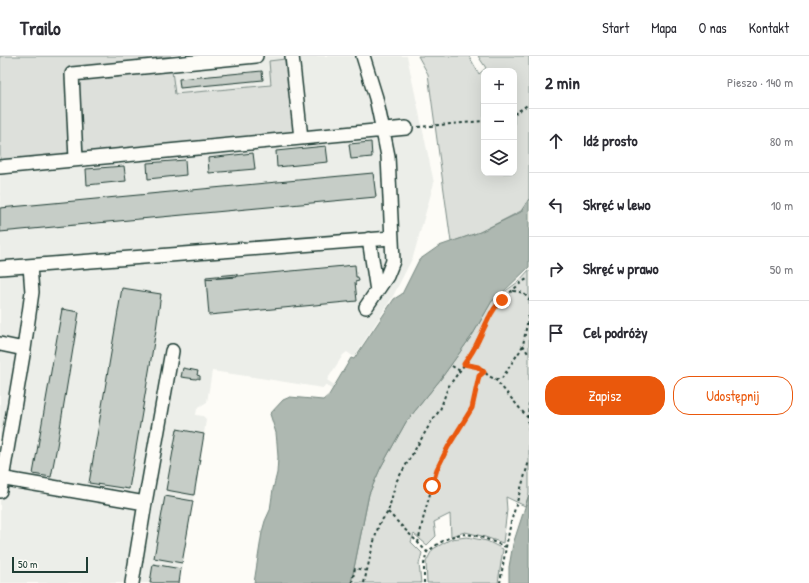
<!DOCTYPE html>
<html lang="pl">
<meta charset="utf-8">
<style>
:root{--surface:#fff;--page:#f7f7f7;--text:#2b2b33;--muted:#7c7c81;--line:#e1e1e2;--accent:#ea580c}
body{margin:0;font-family:"Patrick Hand",sans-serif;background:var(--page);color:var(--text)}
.controls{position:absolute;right:12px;top:12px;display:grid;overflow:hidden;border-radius:8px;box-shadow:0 4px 16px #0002}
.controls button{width:36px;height:36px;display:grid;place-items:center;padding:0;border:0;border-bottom:1px solid var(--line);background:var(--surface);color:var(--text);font:20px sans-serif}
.scale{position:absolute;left:12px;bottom:10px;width:76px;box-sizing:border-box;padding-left:4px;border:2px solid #1f3d34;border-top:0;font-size:11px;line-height:14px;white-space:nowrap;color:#1f3d34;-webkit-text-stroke:3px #fdfcf7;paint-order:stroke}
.stop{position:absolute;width:12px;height:12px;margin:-9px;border:3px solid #ea580c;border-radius:50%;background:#fff}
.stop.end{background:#ea580c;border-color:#fff;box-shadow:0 1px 4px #0008}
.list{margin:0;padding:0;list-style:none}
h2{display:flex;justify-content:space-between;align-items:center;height:52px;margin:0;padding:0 16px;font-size:17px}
h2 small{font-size:13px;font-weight:400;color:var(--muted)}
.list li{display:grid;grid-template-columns:26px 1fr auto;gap:12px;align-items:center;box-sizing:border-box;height:64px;padding:0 16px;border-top:1px solid var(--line)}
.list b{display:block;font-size:15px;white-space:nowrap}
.list em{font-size:13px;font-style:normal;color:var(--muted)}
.actions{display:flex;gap:8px;padding:12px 16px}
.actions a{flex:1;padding:9px 0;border:1px solid var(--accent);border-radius:16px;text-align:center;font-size:14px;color:var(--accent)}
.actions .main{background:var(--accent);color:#fff}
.icon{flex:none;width:22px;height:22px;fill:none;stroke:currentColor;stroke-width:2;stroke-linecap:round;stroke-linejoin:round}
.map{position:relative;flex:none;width:529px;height:527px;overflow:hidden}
header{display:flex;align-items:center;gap:24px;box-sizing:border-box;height:56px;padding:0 20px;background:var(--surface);border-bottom:1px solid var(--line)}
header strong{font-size:19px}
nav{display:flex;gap:22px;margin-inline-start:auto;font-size:14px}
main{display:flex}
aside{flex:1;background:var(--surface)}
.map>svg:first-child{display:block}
.built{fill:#eceee9}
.green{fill:#dde0db;stroke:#7e8e88;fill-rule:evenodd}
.water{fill:#aeb8b1;stroke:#75877f}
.building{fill:#c6cdc7;stroke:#1f3d34}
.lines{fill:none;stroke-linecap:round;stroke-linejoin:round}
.minor-casing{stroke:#1f3d34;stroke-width:16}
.path{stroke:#1f3d34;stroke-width:2;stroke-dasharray:3 3;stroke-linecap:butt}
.minor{stroke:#fdfcf7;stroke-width:13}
.route{stroke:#ea580c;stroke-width:5}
</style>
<header>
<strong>Trailo</strong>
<nav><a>Start</a><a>Mapa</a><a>O nas</a><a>Kontakt</a></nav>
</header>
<main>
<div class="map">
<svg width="529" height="527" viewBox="0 0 529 527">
<rect width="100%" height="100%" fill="#fdfcf7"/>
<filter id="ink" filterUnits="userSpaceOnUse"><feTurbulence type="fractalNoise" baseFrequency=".025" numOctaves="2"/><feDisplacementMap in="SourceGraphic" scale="8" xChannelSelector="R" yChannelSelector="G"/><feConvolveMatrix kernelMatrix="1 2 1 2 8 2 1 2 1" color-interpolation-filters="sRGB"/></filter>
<g filter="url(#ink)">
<path class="built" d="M38,0H407L434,127L413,201L392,242L354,301L347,296L343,299L327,324L336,330L333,334L325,329L323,332L260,322L212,315L207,346L197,352L196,359L203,360L206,363L204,378L179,527H0V6Z"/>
<path class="green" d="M0,0H171V4L70,13L72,99L0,108Z
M418,0H469L479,18L486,12L478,0H529V143L521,155L480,176L451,186L428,18ZM484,15H514V117H484Z
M285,3L295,72L293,76L87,98L82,95L77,25L80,23L172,15L175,38L271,29L269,5Z
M529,214V438L525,450L506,441L507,454L503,487L482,480L465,476L451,480L450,458L434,466L436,480L427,489L414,478L411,486L422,497L419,508L421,527H351L369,438L381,411L406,366L440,324L473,278L492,245L518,226Z
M467,481L487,485L503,493L498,527H427L426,506L430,498L433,493L451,483Z"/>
<path class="water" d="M529,143V211L498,241L492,245L473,278L440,324L406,366L381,411L369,438L351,527H254L262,476L265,465L270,454L273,433L277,417L278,401L277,387L276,377L270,358L283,344L290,341L323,344L329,339L351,302L354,303L394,243L402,238L419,204L439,190L480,176L521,156Z
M529,439V527H509V511L513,488Z"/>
<path class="building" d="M262,15L263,24L180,32L179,23Z
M371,86L372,101L351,103L349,88Z
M326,90L328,106L277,111L276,95Z
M253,97L255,113L209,117L208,102Z
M185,104L186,119L148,123L147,107Z
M124,110L126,125L87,129L86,113Z
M373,117L376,141L0,176V152Z
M355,209L356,221H358L359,225L355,226L357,245L209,259L206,223Z
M237,218V221L206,223V221Z
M122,232L161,238L156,274L129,433L89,427Z
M62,253L79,256L57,390L51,421L33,418Z
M183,312L198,315L197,319L200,320V323L198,322L196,323L181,321Z
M177,373L204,378L194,439L166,434Z
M165,440L193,445L182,507L154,502Z
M153,508L181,513L179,527H150Z"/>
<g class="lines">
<defs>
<path id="minor" d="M292,0L301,82
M363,0L376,42L383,75L388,100L393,205L387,220L366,251
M76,103L72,18L256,0
M0,111L406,72
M369,183L377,235
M0,212L391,182
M0,288L24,293
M0,422L145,447
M0,435L24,293L32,236L30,210
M132,527L145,447L172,295"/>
</defs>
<use href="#minor" class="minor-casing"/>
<path class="path" d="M514,58L529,48
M418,71L484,65
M513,235C520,235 525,237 529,244
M523,289L529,299
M464,308C469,309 474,309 478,311C488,316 486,323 501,323L505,318L513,305L520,295L523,289L529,257
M452,310L460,315
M495,323L528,362
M529,347L528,362L529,376
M388,456L427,496
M418,487L424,459L437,413L448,391L472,352L479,320L484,316
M352,527L355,512L367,515
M364,527L373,489L379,468L388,456L396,426L433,363L440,354L448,331L467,305L479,283L492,254L506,240L522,226L529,222
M424,527V508L427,496C435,490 444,483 454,480C471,474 490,485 506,491
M500,527L506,491L511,466L529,405"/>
<use href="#minor" class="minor"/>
</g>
</g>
<g class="lines" filter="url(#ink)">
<path class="route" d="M432,430L437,413L448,391L472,352L479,320L484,316L478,311L464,308C470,300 475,292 479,283C486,269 490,255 502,244"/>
</g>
</svg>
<div class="controls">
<button>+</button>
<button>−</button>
<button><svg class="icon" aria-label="layers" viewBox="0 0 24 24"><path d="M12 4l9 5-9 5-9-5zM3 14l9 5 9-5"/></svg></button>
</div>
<div class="scale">50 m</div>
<div class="stop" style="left:432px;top:430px"></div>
<div class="stop end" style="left:502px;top:244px"></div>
</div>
<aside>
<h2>2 min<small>Pieszo · 140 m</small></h2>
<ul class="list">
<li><svg class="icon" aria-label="ahead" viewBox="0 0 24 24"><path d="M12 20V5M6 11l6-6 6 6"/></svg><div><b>Idź prosto</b></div><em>80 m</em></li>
<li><svg class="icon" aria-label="left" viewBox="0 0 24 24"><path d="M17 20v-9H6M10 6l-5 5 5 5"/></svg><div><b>Skręć w lewo</b></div><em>10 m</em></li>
<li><svg class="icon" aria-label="right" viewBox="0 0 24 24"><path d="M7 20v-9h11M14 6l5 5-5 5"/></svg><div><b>Skręć w prawo</b></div><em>50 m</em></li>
<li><svg class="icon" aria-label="arrive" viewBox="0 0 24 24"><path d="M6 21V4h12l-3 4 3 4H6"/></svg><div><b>Cel podróży</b></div></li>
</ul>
<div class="actions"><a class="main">Zapisz</a><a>Udostępnij</a></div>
</aside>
</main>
